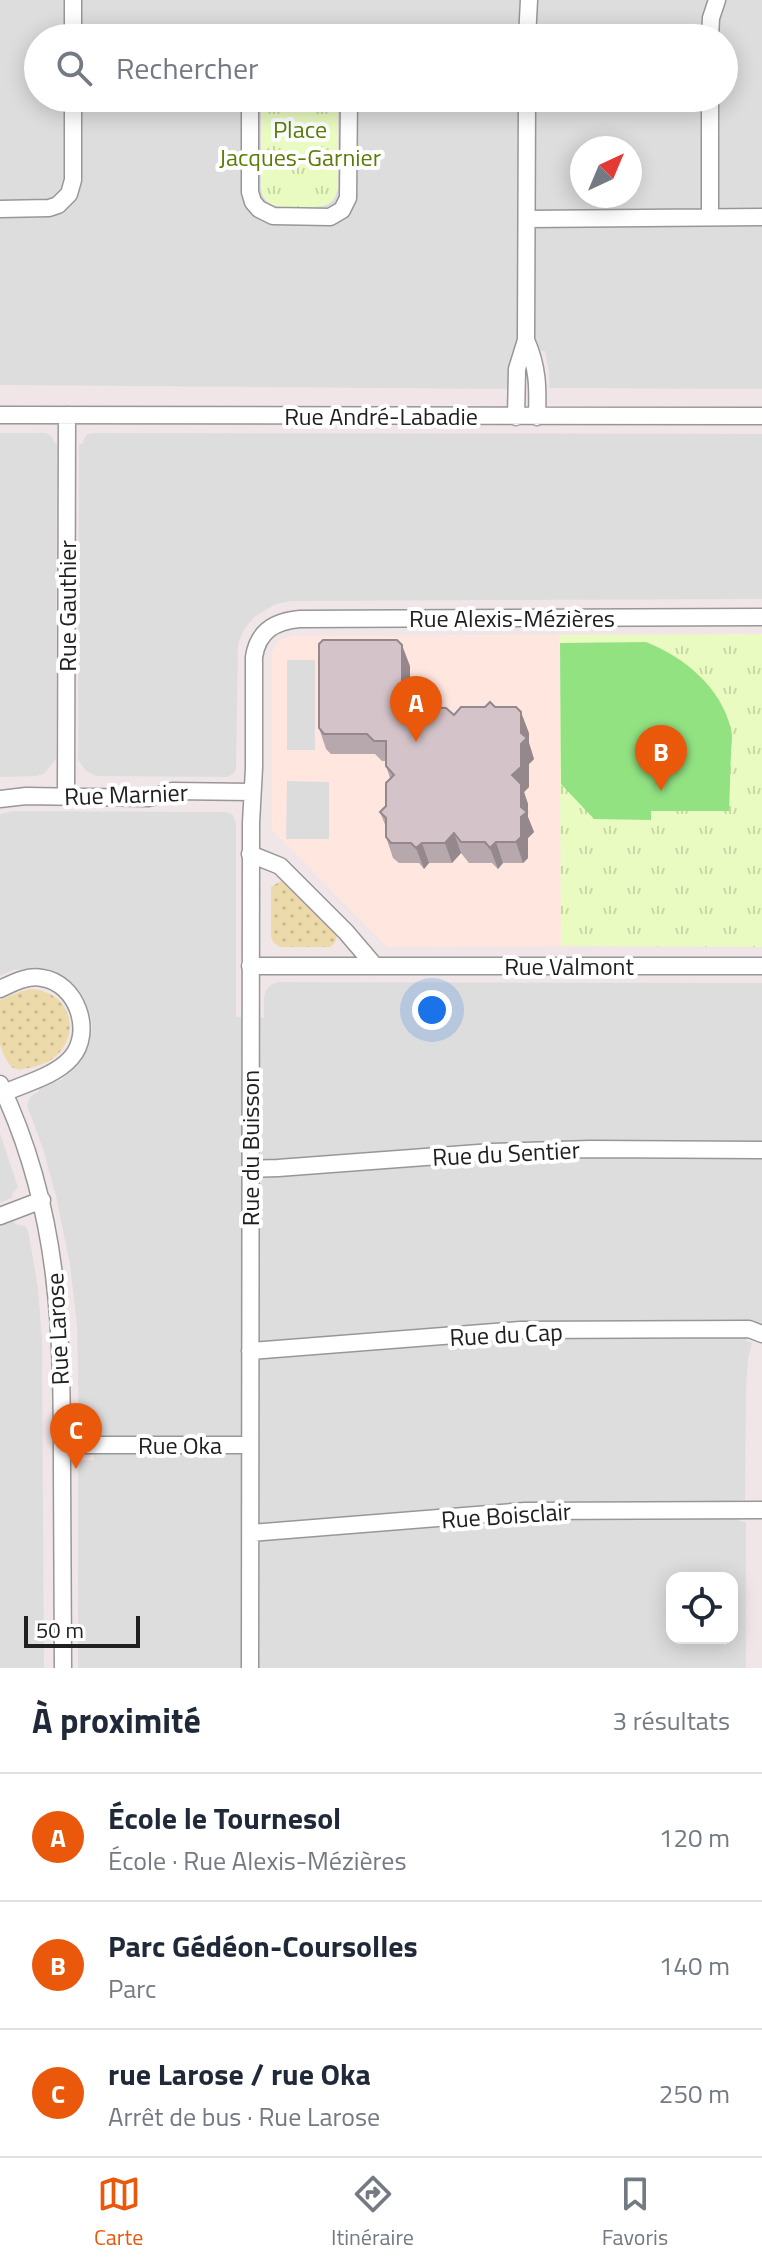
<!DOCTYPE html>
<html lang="fr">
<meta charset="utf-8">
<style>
:root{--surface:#fff;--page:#f2f2f3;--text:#1f2937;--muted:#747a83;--line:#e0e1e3;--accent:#ea580c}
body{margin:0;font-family:"Titillium Web",sans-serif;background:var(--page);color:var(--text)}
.controls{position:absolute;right:24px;bottom:24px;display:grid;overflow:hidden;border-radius:16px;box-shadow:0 4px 20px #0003}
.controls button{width:72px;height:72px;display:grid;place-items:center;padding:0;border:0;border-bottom:2px solid var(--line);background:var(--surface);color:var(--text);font:40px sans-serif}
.compass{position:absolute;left:570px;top:136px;width:72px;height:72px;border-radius:50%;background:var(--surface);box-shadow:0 4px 20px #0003;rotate:44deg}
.scale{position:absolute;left:24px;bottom:20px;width:116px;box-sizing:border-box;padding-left:8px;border:4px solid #202020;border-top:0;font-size:22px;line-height:28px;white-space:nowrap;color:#202020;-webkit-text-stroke:6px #fff;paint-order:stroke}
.you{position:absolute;left:432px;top:1010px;width:28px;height:28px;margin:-20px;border:6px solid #fff;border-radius:50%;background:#1a73e8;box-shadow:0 0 0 12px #1a73e833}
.badge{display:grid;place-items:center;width:52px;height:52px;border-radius:50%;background:var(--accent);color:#fff;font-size:26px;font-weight:700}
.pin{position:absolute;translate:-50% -66px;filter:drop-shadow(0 2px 4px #0008)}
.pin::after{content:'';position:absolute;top:42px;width:28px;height:24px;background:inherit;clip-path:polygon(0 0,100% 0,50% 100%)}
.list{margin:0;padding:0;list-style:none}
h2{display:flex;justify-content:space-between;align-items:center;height:104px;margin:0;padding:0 32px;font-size:34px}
h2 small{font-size:26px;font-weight:400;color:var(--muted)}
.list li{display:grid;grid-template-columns:52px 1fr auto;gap:24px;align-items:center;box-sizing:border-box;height:128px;padding:0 32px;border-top:2px solid var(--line)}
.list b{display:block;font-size:30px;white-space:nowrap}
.list p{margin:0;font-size:26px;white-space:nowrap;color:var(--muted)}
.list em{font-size:26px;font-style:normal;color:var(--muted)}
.icon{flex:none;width:44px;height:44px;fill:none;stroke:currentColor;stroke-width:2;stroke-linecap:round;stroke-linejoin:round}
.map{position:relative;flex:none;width:762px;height:1668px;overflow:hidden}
.search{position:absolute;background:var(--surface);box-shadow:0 4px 20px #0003;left:24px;right:24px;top:24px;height:88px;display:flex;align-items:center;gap:20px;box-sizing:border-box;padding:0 28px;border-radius:44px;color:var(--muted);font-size:30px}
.sheet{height:488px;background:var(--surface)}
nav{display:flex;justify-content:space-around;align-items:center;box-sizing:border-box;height:112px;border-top:2px solid var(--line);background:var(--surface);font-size:22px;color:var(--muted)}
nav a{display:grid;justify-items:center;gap:4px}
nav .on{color:var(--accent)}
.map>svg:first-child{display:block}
.residential{fill:#dedddd;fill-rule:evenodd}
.education{fill:#ffe7e0}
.grass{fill:url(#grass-dots)}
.park{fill:url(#park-tufts)}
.pitch{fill:#92e282}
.parking{fill:#dcdcdc}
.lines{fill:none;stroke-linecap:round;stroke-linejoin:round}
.minor-casing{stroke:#979797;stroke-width:19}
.minor{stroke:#fff;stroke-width:16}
.wall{fill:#b6a8ad}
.shaded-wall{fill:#94888d}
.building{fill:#d4c3c9;stroke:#94888d;stroke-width:2}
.labels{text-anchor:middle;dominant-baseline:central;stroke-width:8;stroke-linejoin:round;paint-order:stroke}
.park-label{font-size:24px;fill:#5b7d08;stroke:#fff}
.street-label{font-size:24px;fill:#202020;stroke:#fff}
</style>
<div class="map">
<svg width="762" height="1668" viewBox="0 0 762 1668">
<defs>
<pattern id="grass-dots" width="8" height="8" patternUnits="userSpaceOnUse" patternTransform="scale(2)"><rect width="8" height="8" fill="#ecdaaa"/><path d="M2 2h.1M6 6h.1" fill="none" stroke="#cabb92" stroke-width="1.8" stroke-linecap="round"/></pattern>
<pattern id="park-tufts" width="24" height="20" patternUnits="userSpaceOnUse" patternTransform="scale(2)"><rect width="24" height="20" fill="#eafbc2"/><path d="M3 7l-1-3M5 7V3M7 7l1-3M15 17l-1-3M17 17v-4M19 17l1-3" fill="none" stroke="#c8d7a6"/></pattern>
</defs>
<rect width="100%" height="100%" fill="#f1e6e7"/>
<path class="residential" d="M0,0H762V389L549,388V372L545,351H513L509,368V389L0,385ZM38,38H724V98H38ZM582,148H630V196H582Z
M0,433H46L53,438L54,443H57L56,759L45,773L37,776L0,777Z
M95,433L762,434V599L292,601L276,604L254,617L243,631L238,645L236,769L233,774L227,777L96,776L86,771L78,760L79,444H82L87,434Z
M14,811L226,812L233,815L236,823V1017L264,1018V998L266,990L272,984L280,982L762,983V1323L759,1322L746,1341L752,1343L748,1360L746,1387L745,1500H738L739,1521L746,1522V1668H78V1465L81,1460H94L93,1432L86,1431L79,1425L77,1326L70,1265L56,1196L43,1149L27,1105L30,1097L39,1091V1089L62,1079L81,1061L90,1041L92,1026L90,1015L84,998L77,989L63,976L46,969L35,968L13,970L0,976V814ZM672,1578H732V1638H672Z
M0,1133L18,1187L12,1194L13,1197L0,1203Z
M0,1207L7,1224L14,1221L15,1224L25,1226L28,1230L38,1288L42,1339L44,1668H0Z"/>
<path class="education" d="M559,635L561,946L388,947L272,830V653L275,646L279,641L291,636Z"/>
<path class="grass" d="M281,881L291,885L336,932C338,938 336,943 330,947H280L274,943L271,937V887Z
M31,989C84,993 82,1061 28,1068C23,1068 21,1071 16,1069C8,1067 2,1051 0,1044C0,1030 0,1013 0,1000L22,991Z"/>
<path class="park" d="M261,98H338V189C336,195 334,201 328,204C319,209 279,209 271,204C264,200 262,195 261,188Z
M762,634V947L561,946L559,635Z"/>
<path class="pitch" d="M646,642C684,657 721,687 731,729C733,737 731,746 731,754C730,773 730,792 729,811H651V820L594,819L561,784L560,643Z"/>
<path class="parking" d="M287,660H315V750H287Z
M287,781L329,782V839H286Z"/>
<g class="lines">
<defs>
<path id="minor" d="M73,38V0
M527,38L529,0
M710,38L711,18L717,0
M250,98V192L253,202L259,209L273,216L330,217L342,210L348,198L349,98
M0,209L49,208L58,205L69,194L73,180V98
M710,217V98
M527,219L762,217
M526,340C538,367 538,387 537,417
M0,415L762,416
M516,417L517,369L526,340L527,98
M66,796L67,415
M0,799L26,796L149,798L172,791L252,792
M250,854L280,866L346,932L375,966
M250,966H762
M0,989C13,983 27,975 42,978C77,983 94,1032 71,1058C55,1076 26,1083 4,1093
M0,1084C61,1212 62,1333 62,1472C62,1537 63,1603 63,1668
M250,1169L278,1168L492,1152L590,1149L762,1150
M0,1216L42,1200
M250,1351L520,1330L749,1329L762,1334
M62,1445H250
M251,1533L525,1511L762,1510
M250,1668L251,823L254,768V657C258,631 275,621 300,619L762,617"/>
</defs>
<use href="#minor" class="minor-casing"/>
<use href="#minor" class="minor"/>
</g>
<path class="wall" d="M410,666V695L422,707L529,733V743L534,759L529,764V787L524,792L528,804V817L534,832L528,838V858L523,863H503L498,869L492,863H469L461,853L452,863H429L424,869L419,863H399L393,858L386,837V827L380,812L386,806L390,778L386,766V761H382L375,754H331L326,749L319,728Z"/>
<path class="shaded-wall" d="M402,645L410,666V708L402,688Z
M521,712L529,733V743L534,759L529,764V787L524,792L528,804V817L534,832L528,838V858L523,863L516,842L512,775L521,733Z
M454,833L461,853L452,863L445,843Z
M496,842L503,863L498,869L490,848Z
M422,843L429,863L424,869L416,848Z"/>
<path class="building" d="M323,640H397L402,645V688L422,707L446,708L454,715L461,707H485L490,702L495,707H516L521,712V733L527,738L521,744V767L512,775L521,784V807L527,812L521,817V837L516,842H496L490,848L485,842H461L454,833L445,843H422L416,848L411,843H391L386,837V818L380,812L386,806V783L394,775L386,766V741H374L367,734H324L319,728V644Z"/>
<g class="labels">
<g class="park-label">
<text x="300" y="129">Place<tspan x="300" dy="28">Jacques-Garnier</tspan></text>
</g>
<g class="street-label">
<text x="381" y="416">Rue André-Labadie</text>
<text transform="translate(67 606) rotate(-90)">Rue Gauthier</text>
<text x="512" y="618">Rue Alexis-Mézières</text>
<text transform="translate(126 794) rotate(-2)">Rue Marnier</text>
<text x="569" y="966">Rue Valmont</text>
<text transform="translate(250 1148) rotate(-90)">Rue du Buisson</text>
<text transform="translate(506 1153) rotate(-3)">Rue du Sentier</text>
<text transform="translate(57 1329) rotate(-93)">Rue Larose</text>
<text transform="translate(506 1334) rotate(-3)">Rue du Cap</text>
<text x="180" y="1445">Rue Oka</text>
<text transform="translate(506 1515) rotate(-4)">Rue Boisclair</text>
</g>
</g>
</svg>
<div class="controls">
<button><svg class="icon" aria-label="locate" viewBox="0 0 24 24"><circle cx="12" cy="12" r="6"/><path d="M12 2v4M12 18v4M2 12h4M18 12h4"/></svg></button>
</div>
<svg class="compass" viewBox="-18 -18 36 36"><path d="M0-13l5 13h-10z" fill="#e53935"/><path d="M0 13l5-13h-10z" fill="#747a83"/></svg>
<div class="scale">50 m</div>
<div class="you"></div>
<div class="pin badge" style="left:416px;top:742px">A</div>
<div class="pin badge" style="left:661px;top:791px">B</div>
<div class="pin badge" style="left:76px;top:1469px">C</div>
<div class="search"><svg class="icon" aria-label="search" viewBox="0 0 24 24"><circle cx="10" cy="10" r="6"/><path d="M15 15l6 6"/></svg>Rechercher</div>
</div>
<section class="sheet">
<h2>À proximité<small>3 résultats</small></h2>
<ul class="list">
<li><span class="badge">A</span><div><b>École le Tournesol</b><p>École · Rue Alexis-Mézières</p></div><em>120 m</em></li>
<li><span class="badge">B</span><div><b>Parc Gédéon-Coursolles</b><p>Parc</p></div><em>140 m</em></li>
<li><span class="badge">C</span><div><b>rue Larose / rue Oka</b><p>Arrêt de bus · Rue Larose</p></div><em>250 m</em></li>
</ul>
</section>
<nav>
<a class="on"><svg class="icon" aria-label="map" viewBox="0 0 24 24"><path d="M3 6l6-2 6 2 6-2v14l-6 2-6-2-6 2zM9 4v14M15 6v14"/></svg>Carte</a>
<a><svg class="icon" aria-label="directions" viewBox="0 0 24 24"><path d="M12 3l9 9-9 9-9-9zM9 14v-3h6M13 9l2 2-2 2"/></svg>Itinéraire</a>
<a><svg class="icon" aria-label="saved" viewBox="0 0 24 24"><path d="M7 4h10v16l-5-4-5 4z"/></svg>Favoris</a>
</nav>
